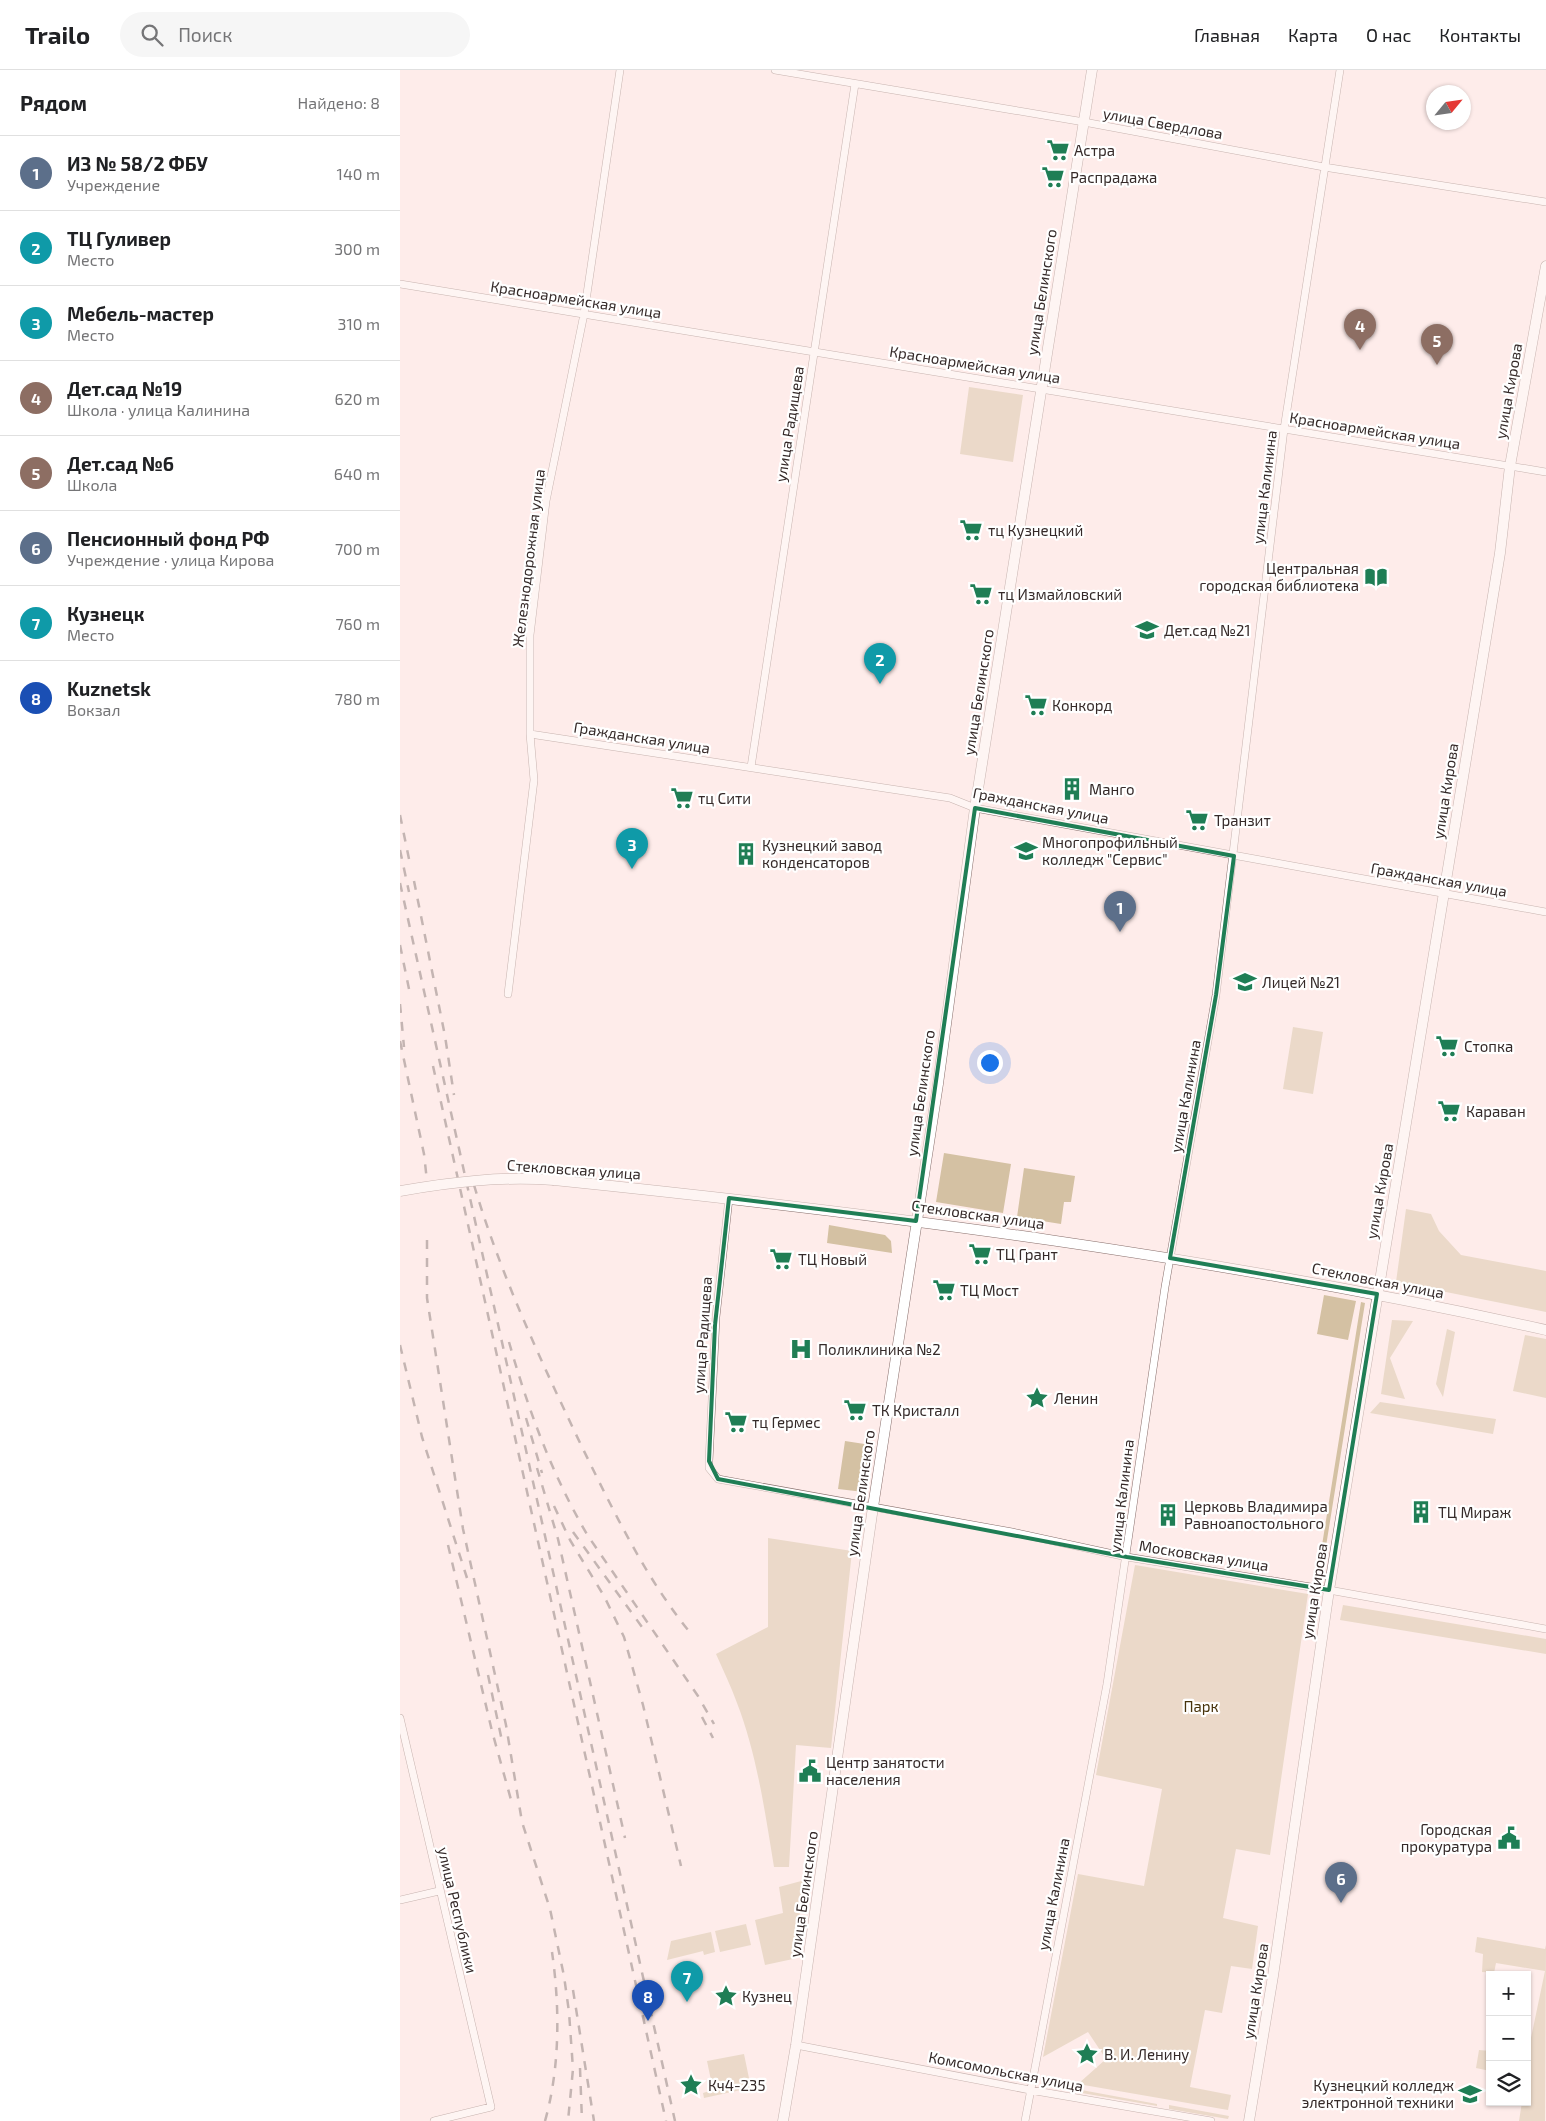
<!DOCTYPE html>
<html lang="ru">
<meta charset="utf-8">
<style>
:root{--surface:#fff;--page:#f6f6f6;--text:#202124;--muted:#757577;--line:#e0e0e0;--accent:#111827}
body{margin:0;font-family:"Exo 2",sans-serif;background:var(--page);color:var(--text)}
.controls{position:absolute;right:15px;bottom:15px;display:grid;overflow:hidden;border-radius:0px;box-shadow:0 1px 4px #0004}
.controls button{width:45px;height:45px;display:grid;place-items:center;padding:0;border:0;border-bottom:1px solid var(--line);background:var(--surface);color:var(--text);font:25px sans-serif}
.compass{position:absolute;left:1026px;top:15px;width:45px;height:45px;border-radius:50%;background:var(--surface);box-shadow:0 1px 4px #0004;rotate:61deg}
.you{position:absolute;left:589px;top:992px;width:18px;height:18px;margin:-12px;border:4px solid #fff;border-radius:50%;background:#1a73e8;box-shadow:0 0 0 8px #1a73e833}
.badge{display:grid;place-items:center;width:32px;height:32px;border-radius:50%;background:var(--accent);color:#fff;font-size:16px;font-weight:700}
.pin{position:absolute;translate:-50% -41px;filter:drop-shadow(0 1px 2px #0008)}
.pin::after{content:'';position:absolute;top:26px;width:18px;height:15px;background:inherit;clip-path:polygon(0 0,100% 0,50% 100%)}
.list{margin:0;padding:0;list-style:none}
h2{display:flex;justify-content:space-between;align-items:center;height:65px;margin:0;padding:0 20px;font-size:21px}
h2 small{font-size:16px;font-weight:400;color:var(--muted)}
.list li{display:grid;grid-template-columns:32px 1fr auto;gap:15px;align-items:center;box-sizing:border-box;height:75px;padding:0 20px;border-top:1px solid var(--line)}
.list b{display:block;font-size:19px;white-space:nowrap}
.list p{margin:0;font-size:16px;white-space:nowrap;color:var(--muted)}
.list em{font-size:16px;font-style:normal;color:var(--muted)}
.icon{flex:none;width:28px;height:28px;fill:none;stroke:currentColor;stroke-width:2;stroke-linecap:round;stroke-linejoin:round}
.map{position:relative;flex:none;width:1146px;height:2051px;overflow:hidden}
header{display:flex;align-items:center;gap:30px;box-sizing:border-box;height:70px;padding:0 25px;background:var(--surface);border-bottom:1px solid var(--line)}
header strong{font-size:24px}
nav{display:flex;gap:28px;margin-inline-start:auto;font-size:18px}
.search{width:350px;height:45px;background:var(--page);display:flex;align-items:center;gap:12px;box-sizing:border-box;padding:0 18px;border-radius:28px;color:var(--muted);font-size:19px}
main{display:flex}
aside{flex:1;background:var(--surface)}
.map>svg:first-child{display:block}
.green{fill:#d4c1a3}
.lines{fill:none;stroke-linecap:round;stroke-linejoin:round}
.street-casing{stroke:#876e6b;stroke-width:8}
.secondary-casing{stroke:#876e6b;stroke-width:11}
.street{stroke:#fff;stroke-width:7}
.secondary{stroke:#fff;stroke-width:10}
.rail{stroke:#7e706f;stroke-width:2.5;stroke-dasharray:9 9;stroke-linecap:butt}
.secondary-bridge-casing{stroke:#876e6b;stroke-width:11;stroke-linecap:butt}
.secondary-bridge{stroke:#fff;stroke-width:10}
.marked{fill:none;stroke:#1f7e55;stroke-width:4;stroke-linejoin:round}
.labels{text-anchor:middle;dominant-baseline:central;stroke-width:4.5;stroke-linejoin:round;paint-order:stroke}
.street-label{font-size:15px;fill:#352a29;stroke:#fff}
.poi-label{font-size:15px;fill:#352a29;stroke:#fff;text-anchor:start}
.park-label{font-size:15px;fill:#47330b;stroke:#fff}
</style>
<header>
<strong>Trailo</strong>
<div class="search"><svg class="icon" aria-label="search" viewBox="0 0 24 24"><circle cx="10" cy="10" r="6"/><path d="M15 15l6 6"/></svg>Поиск</div>
<nav><a>Главная</a><a>Карта</a><a>О нас</a><a>Контакты</a></nav>
</header>
<main>
<aside>
<h2>Рядом<small>Найдено: 8</small></h2>
<ul class="list">
<li><span class="badge" style="background:#5c6f8a">1</span><div><b>ИЗ № 58/2 ФБУ</b><p>Учреждение</p></div><em>140 m</em></li>
<li><span class="badge" style="background:#0f9aa8">2</span><div><b>ТЦ Гуливер</b><p>Место</p></div><em>300 m</em></li>
<li><span class="badge" style="background:#0f9aa8">3</span><div><b>Мебель-мастер</b><p>Место</p></div><em>310 m</em></li>
<li><span class="badge" style="background:#8d6e63">4</span><div><b>Дет.сад №19</b><p>Школа · улица Калинина</p></div><em>620 m</em></li>
<li><span class="badge" style="background:#8d6e63">5</span><div><b>Дет.сад №6</b><p>Школа</p></div><em>640 m</em></li>
<li><span class="badge" style="background:#5c6f8a">6</span><div><b>Пенсионный фонд РФ</b><p>Учреждение · улица Кирова</p></div><em>700 m</em></li>
<li><span class="badge" style="background:#0f9aa8">7</span><div><b>Кузнецк</b><p>Место</p></div><em>760 m</em></li>
<li><span class="badge" style="background:#1a4fb4">8</span><div><b>Kuznetsk</b><p>Вокзал</p></div><em>780 m</em></li>
</ul>
</aside>
<div class="map">
<svg width="1146" height="2051" viewBox="0 0 1146 2051">
<rect width="100%" height="100%" fill="#feecea"/>
<path class="green" d="M569,317L623,325L613,392L560,384Z
M893,957L923,962L913,1024L883,1019Z
M544,1083L611,1094L603,1143L536,1132Z
M624,1098L675,1106L671,1132H664L661,1154L617,1147Z
M1006,1139L1031,1144L1039,1161L1061,1185L1146,1201V1242L996,1212Z
M429,1155L485,1165L491,1171L492,1183L427,1173Z
M924,1225L956,1231L948,1270L917,1264Z
M961,1232L965,1233L923,1495L919,1494Z
M992,1250L1013,1251L990,1288L1005,1329L981,1324Z
M1047,1259L1055,1262L1043,1327L1036,1314Z
M1125,1265L1146,1269V1328L1113,1321Z
M980,1332L1096,1349L1093,1364L970,1343Z
M445,1371L471,1375L464,1422L438,1419Z
M368,1468L452,1481L431,1678L396,1675L389,1797H374C365,1742 357,1685 337,1633C331,1616 323,1600 316,1584L368,1557Z
M735,1495L908,1524L870,1785L836,1779L823,1848L858,1856L852,1899L831,1896L822,1943L805,1940L790,2017L831,2025L828,2040L678,2014L706,1989L688,1962L643,1987L678,1804L744,1816L762,1719L696,1705Z
M943,1535L1146,1569V1584L940,1550Z
M405,1810L393,1889L365,1895L355,1850L383,1843L379,1817Z
M346,1854L351,1875L320,1882L315,1861Z
M311,1862L315,1882L304,1885L303,1881L267,1890L271,1871Z
M1077,1867L1145,1879L1146,1875L1145,2051H1119L1122,2032H1127V1987L1145,1901L1096,1893L1094,1903L1082,1902L1083,1884L1075,1882Z
M1079,1980L1090,1981V2001L1076,1998Z
M344,1984L350,2013L358,2012L359,2016L304,2028L303,2023L313,2020L307,1991Z
M676,2019L757,2034V2036L676,2022Z
M769,2035L829,2046L828,2049L769,2039Z"/>
<g class="lines">
<defs>
<path id="street" d="M375,0L684,52L924,97L1146,132
M0,214L1146,402
M130,664L550,728L575,738L1146,842
M351,697L455,14
M108,924L134,710L130,664V565L146,431L184,244L220,0
M329,1128L316,1247L309,1391V1398L318,1409L612,1462L727,1487L929,1520L1146,1559
M0,1648L91,2037L34,2051
M0,1830L39,1821
M396,1975L630,2020L811,2051
M625,2051L707,1614L765,1217L816,925L884,359L940,0"/>
<path id="secondary" d="M154,1110C487,1144 819,1187 1146,1260
M383,2051L396,1975L473,1437L538,1014L575,738L692,0
M849,2051L873,1906L929,1520L1100,483L1110,396L1146,196"/>
</defs>
<use href="#street" class="street-casing"/>
<use href="#secondary" class="secondary-casing"/>
<use href="#street" class="street"/>
<use href="#secondary" class="secondary"/>
<path class="rail" d="M0,745L9,789
M0,780L9,822
M14,811L45,966L54,1025
M0,813L275,2051
M0,875L9,919
M0,934L4,977
M0,971L24,1084L27,1111
M33,996L266,2051
M74,1115C101,1206 141,1291 182,1377C213,1440 244,1505 288,1560
M27,1170V1228L63,1459L106,1655L122,1752L150,1839L164,1906L169,1942L173,1999L168,2051
M109,1272C128,1339 152,1405 188,1466L298,1626L314,1654
M0,1275L22,1367L67,1508
M126,1348L142,1403
M137,1398L158,1469L225,1768
M154,1436L170,1470L204,1526L224,1567L243,1635L281,1796
M173,1462L242,1557
M48,1475L92,1661L113,1737
M88,1605L102,1671
M302,1647L313,1668
M173,1920L194,2051
M180,1998L182,2051
M145,2051C160,1998 160,1937 152,1882"/>
<defs>
<path id="secondary-bridge" d="M0,1121C52,1112 101,1106 154,1110"/>
</defs>
<use href="#secondary-bridge" class="secondary-bridge-casing"/>
<use href="#secondary-bridge" class="secondary-bridge"/>
</g>
<path d="M0 0H1146V2051H0ZM575,738L834,786L816,925L770,1188L977,1224L929,1520L727,1487L318,1409L309,1391L315,1255L329,1128L516,1151Z" fill="#feecea" fill-opacity=".55" fill-rule="evenodd"/>
<path class="marked" d="M575,738L834,786L816,925L770,1188L977,1224L929,1520L727,1487L318,1409L309,1391L315,1255L329,1128L516,1151Z"/>
<defs>
<symbol id="supermarket-bare" viewBox="-9 -9 18 18"><path d="M-6-5.5h2.5l.6 2H6L4.5 2H-2.5L-4.4-4H-6ZM-1.5 3.2a1.3 1.3 0 1 0 .1 0ZM3 3.2a1.3 1.3 0 1 0 .1 0Z" fill="#1f7e55" stroke="#fff" stroke-width="2.5" paint-order="stroke"/></symbol>
<symbol id="library-bare" viewBox="-9 -9 18 18"><path d="M-6-4Q-3-5.5-.7-3.5V5Q-3 3-6 4ZM6-4Q3-5.5 .7-3.5V5Q3 3 6 4Z" fill="#1f7e55" stroke="#fff" stroke-width="2.5" paint-order="stroke"/></symbol>
<symbol id="school-bare" viewBox="-9 -9 18 18"><path d="M0-5L7-2L0 1L-7-2ZM-4 1L0 2.5L4 1V4Q0 6-4 4Z" fill="#1f7e55" stroke="#fff" stroke-width="2.5" paint-order="stroke"/></symbol>
<symbol id="building-bare" viewBox="-9 -9 18 18"><path d="M-4-6H4V6H1V3H-1V6H-4ZM-2.5-4.3h1.7v1.8h-1.7ZM.8-4.3h1.7v1.8H.8ZM-2.5-1h1.7V.8h-1.7ZM.8-1h1.7V.8H.8Z" fill="#1f7e55" stroke="#fff" stroke-width="2.5" paint-order="stroke"/></symbol>
<symbol id="university-bare" viewBox="-9 -9 18 18"><path d="M0-5L7-2L0 1L-7-2ZM-4 1L0 2.5L4 1V4Q0 6-4 4Z" fill="#1f7e55" stroke="#fff" stroke-width="2.5" paint-order="stroke"/></symbol>
<symbol id="hospital-bare" viewBox="-9 -9 18 18"><path d="M-5-5h3v3.5h4V-5h3V5h-3V1.5h-4V5h-3Z" fill="#1f7e55" stroke="#fff" stroke-width="2.5" paint-order="stroke"/></symbol>
<symbol id="sight-bare" viewBox="-9 -9 18 18"><path d="M0-6L1.8-2.2L6-1.7L2.9 1.2L3.7 5.4L0 3.3L-3.7 5.4L-2.9 1.2L-6-1.7L-1.8-2.2Z" fill="#1f7e55" stroke="#fff" stroke-width="2.5" paint-order="stroke"/></symbol>
<symbol id="civic-bare" viewBox="-9 -9 18 18"><path d="M-.6-6.5H3V-4.5H.6V-3L4-1V1h2V6H-6V1h2V-1L-.6-3ZM-1.2 2.5V6h2.4V2.5Z" fill="#1f7e55" stroke="#fff" stroke-width="2.5" paint-order="stroke"/></symbol>
</defs>
<g fill-rule="evenodd">
<use href="#supermarket-bare" x="642" y="64" width="32" height="32"/>
<use href="#supermarket-bare" x="637" y="91" width="32" height="32"/>
<use href="#supermarket-bare" x="555" y="444" width="32" height="32"/>
<use href="#library-bare" x="960" y="491" width="32" height="32"/>
<use href="#supermarket-bare" x="565" y="508" width="32" height="32"/>
<use href="#school-bare" x="731" y="544" width="32" height="32"/>
<use href="#supermarket-bare" x="620" y="619" width="32" height="32"/>
<use href="#building-bare" x="656" y="703" width="32" height="32"/>
<use href="#supermarket-bare" x="266" y="712" width="32" height="32"/>
<use href="#supermarket-bare" x="781" y="734" width="32" height="32"/>
<use href="#university-bare" x="610" y="765" width="32" height="32"/>
<use href="#building-bare" x="330" y="768" width="32" height="32"/>
<use href="#school-bare" x="829" y="896" width="32" height="32"/>
<use href="#supermarket-bare" x="1031" y="960" width="32" height="32"/>
<use href="#supermarket-bare" x="1033" y="1025" width="32" height="32"/>
<use href="#supermarket-bare" x="564" y="1168" width="32" height="32"/>
<use href="#supermarket-bare" x="365" y="1173" width="32" height="32"/>
<use href="#supermarket-bare" x="528" y="1204" width="32" height="32"/>
<use href="#hospital-bare" x="385" y="1263" width="32" height="32"/>
<use href="#sight-bare" x="621" y="1312" width="32" height="32"/>
<use href="#supermarket-bare" x="439" y="1324" width="32" height="32"/>
<use href="#supermarket-bare" x="320" y="1336" width="32" height="32"/>
<use href="#building-bare" x="1005" y="1426" width="32" height="32"/>
<use href="#building-bare" x="752" y="1429" width="32" height="32"/>
<use href="#civic-bare" x="394" y="1685" width="32" height="32"/>
<use href="#civic-bare" x="1093" y="1752" width="32" height="32"/>
<use href="#sight-bare" x="310" y="1910" width="32" height="32"/>
<use href="#sight-bare" x="671" y="1968" width="32" height="32"/>
<use href="#sight-bare" x="275" y="1999" width="32" height="32"/>
<use href="#university-bare" x="1054" y="2008" width="32" height="32"/>
</g>
<g class="labels">
<g class="street-label">
<text transform="translate(763 53) rotate(10)">улица Свердлова</text>
<text transform="translate(641 222) rotate(-81)">улица Белинского</text>
<text transform="translate(176 229) rotate(9)">Красноармейская улица</text>
<text transform="translate(575 294) rotate(9)">Красноармейская улица</text>
<text transform="translate(1108 321) rotate(-80)">улица Кирова</text>
<text transform="translate(389 354) rotate(-81)">улица Радищева</text>
<text transform="translate(975 360) rotate(9)">Красноармейская улица</text>
<text transform="translate(864 417) rotate(-83)">улица Калинина</text>
<text transform="translate(128 488) rotate(-83)">Железнодорожная улица</text>
<text transform="translate(578 622) rotate(-81)">улица Белинского</text>
<text transform="translate(242 667) rotate(9)">Гражданская улица</text>
<text transform="translate(1045 721) rotate(-81)">улица Кирова</text>
<text transform="translate(641 735) rotate(11)">Гражданская улица</text>
<text transform="translate(1039 809) rotate(10)">Гражданская улица</text>
<text transform="translate(520 1023) rotate(-82)">улица Белинского</text>
<text transform="translate(785 1026) rotate(-80)">улица Калинина</text>
<text transform="translate(174 1099) rotate(4)">Стекловская улица</text>
<text transform="translate(979 1121) rotate(-80)">улица Кирова</text>
<text transform="translate(578 1144) rotate(8)">Стекловская улица</text>
<text transform="translate(978 1210) rotate(11)">Стекловская улица</text>
<text transform="translate(302 1265) rotate(-86)">улица Радищева</text>
<text transform="translate(460 1423) rotate(-82)">улица Белинского</text>
<text transform="translate(721 1426) rotate(-83)">улица Калинина</text>
<text transform="translate(804 1485) rotate(9)">Московская улица</text>
<text transform="translate(914 1521) rotate(-81)">улица Кирова</text>
<text transform="translate(403 1824) rotate(-82)">улица Белинского</text>
<text transform="translate(653 1824) rotate(-79)">улица Калинина</text>
<text transform="translate(58 1840) rotate(77)">улица Республики</text>
<text transform="translate(855 1921) rotate(-81)">улица Кирова</text>
<text transform="translate(606 2001) rotate(11)">Комсомольская улица</text>
</g>
<g class="poi-label">
<text x="674" y="80">Астра</text>
<text x="670" y="107">Распрадажа</text>
<text x="588" y="460">тц Кузнецкий</text>
<text x="959" y="498" text-anchor="end">Центральная<tspan x="959" dy="17">городская библиотека</tspan></text>
<text x="598" y="524">тц Измайловский</text>
<text x="764" y="560">Дет.сад №21</text>
<text x="652" y="635">Конкорд</text>
<text x="689" y="719">Манго</text>
<text x="298" y="728">тц Сити</text>
<text x="814" y="750">Транзит</text>
<text x="642" y="772">Многопрофильный<tspan x="642" dy="17">колледж "Сервис"</tspan></text>
<text x="362" y="775">Кузнецкий завод<tspan x="362" dy="17">конденсаторов</tspan></text>
<text x="862" y="912">Лицей №21</text>
<text x="1064" y="976">Стопка</text>
<text x="1066" y="1041">Караван</text>
<text x="596" y="1184">ТЦ Грант</text>
<text x="398" y="1189">ТЦ Новый</text>
<text x="560" y="1220">ТЦ Мост</text>
<text x="418" y="1279">Поликлиника №2</text>
<text x="654" y="1328">Ленин</text>
<text x="472" y="1340">ТК Кристалл</text>
<text x="352" y="1352">тц Гермес</text>
<text x="784" y="1436">Церковь Владимира<tspan x="784" dy="17">Равноапостольного</tspan></text>
<text x="1038" y="1442">ТЦ Мираж</text>
<text x="426" y="1692">Центр занятости<tspan x="426" dy="17">населения</tspan></text>
<text x="1092" y="1759" text-anchor="end">Городская<tspan x="1092" dy="17">прокуратура</tspan></text>
<text x="342" y="1926">Кузнец</text>
<text x="704" y="1984">В. И. Ленину</text>
<text x="308" y="2015">Кч4-235</text>
<text x="1054" y="2015" text-anchor="end">Кузнецкий колледж<tspan x="1054" dy="17">электронной техники</tspan></text>
</g>
<g class="park-label">
<text x="801" y="1636">Парк</text>
</g>
</g>
</svg>
<div class="controls">
<button>+</button>
<button>−</button>
<button><svg class="icon" aria-label="layers" viewBox="0 0 24 24"><path d="M12 4l9 5-9 5-9-5zM3 14l9 5 9-5"/></svg></button>
</div>
<svg class="compass" viewBox="-18 -18 36 36"><path d="M0-13l5 13h-10z" fill="#e53935"/><path d="M0 13l5-13h-10z" fill="#757577"/></svg>
<div class="you"></div>
<div class="pin badge" style="left:720px;top:862px;background:#5c6f8a">1</div>
<div class="pin badge" style="left:480px;top:614px;background:#0f9aa8">2</div>
<div class="pin badge" style="left:232px;top:799px;background:#0f9aa8">3</div>
<div class="pin badge" style="left:960px;top:280px;background:#8d6e63">4</div>
<div class="pin badge" style="left:1037px;top:295px;background:#8d6e63">5</div>
<div class="pin badge" style="left:941px;top:1833px;background:#5c6f8a">6</div>
<div class="pin badge" style="left:287px;top:1932px;background:#0f9aa8">7</div>
<div class="pin badge" style="left:248px;top:1951px;background:#1a4fb4">8</div>
</div>
</main>
